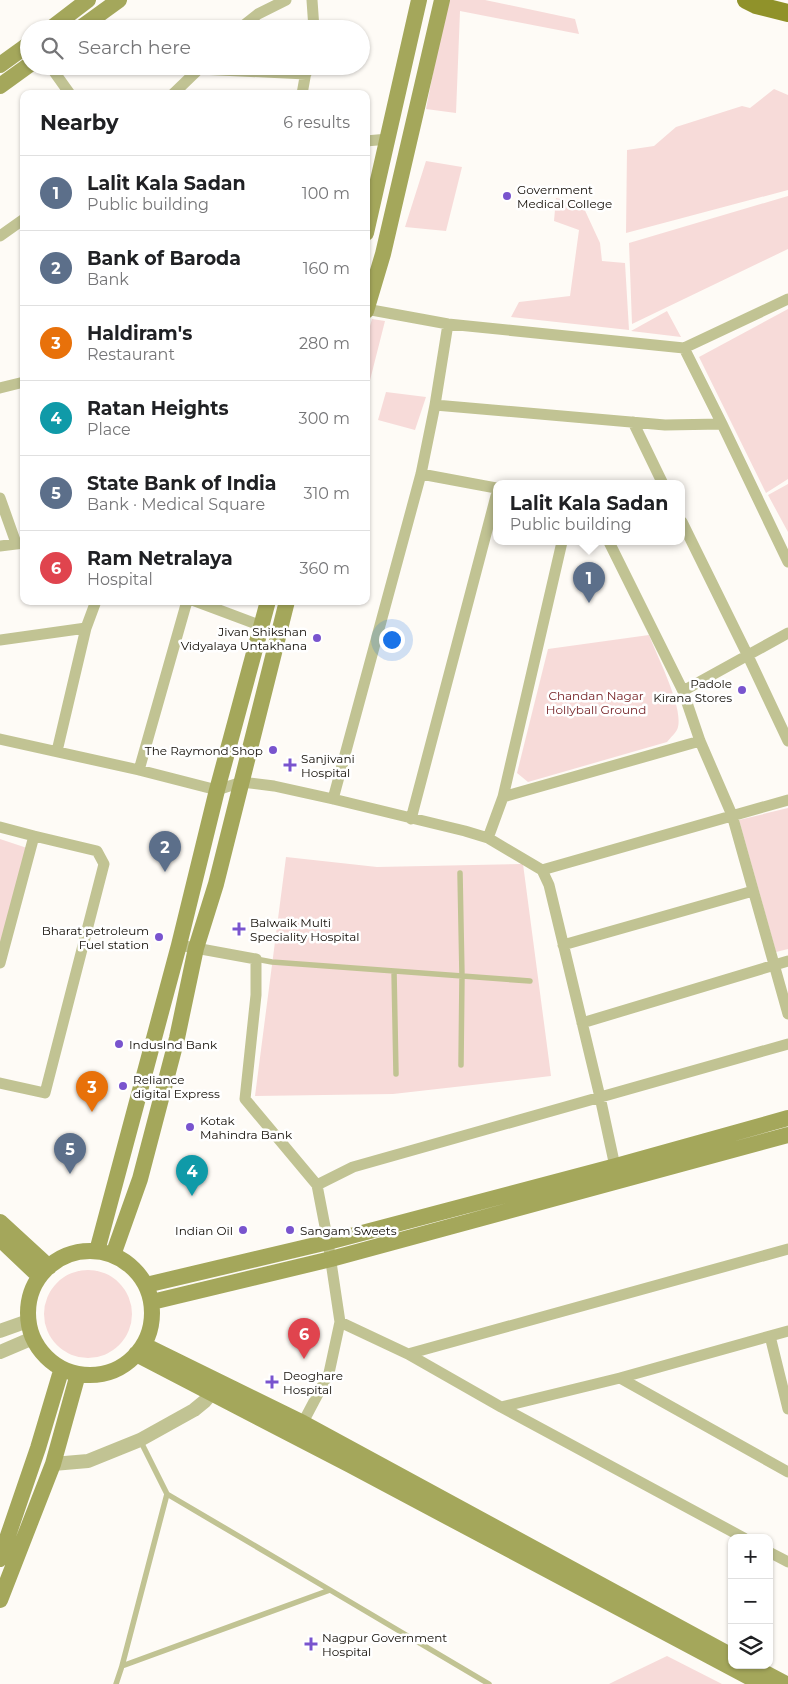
<!DOCTYPE html>
<meta charset="utf-8">
<style>
:root{--surface:#fff;--page:#f2f2f2;--text:#202124;--muted:#757577;--line:#e0e0e0;--accent:#7c3aed}
body{margin:0;font-family:Montserrat,sans-serif;background:var(--page);color:var(--text)}
.controls{position:absolute;right:15px;bottom:15px;display:grid;overflow:hidden;border-radius:10px;box-shadow:0 1px 4px #0004}
.controls button{width:45px;height:45px;display:grid;place-items:center;padding:0;border:0;border-bottom:1px solid var(--line);background:var(--surface);color:var(--text);font:25px sans-serif}
.you{position:absolute;left:391px;top:639px;width:18px;height:18px;margin:-12px;border:4px solid #fff;border-radius:50%;background:#1a73e8;box-shadow:0 0 0 8px #1a73e833}
.badge{display:grid;place-items:center;width:32px;height:32px;border-radius:50%;background:var(--accent);color:#fff;font-size:16px;font-weight:700}
.pin{position:absolute;translate:-50% -41px;filter:drop-shadow(0 1px 2px #0008)}
.pin::after{content:'';position:absolute;top:26px;width:18px;height:15px;background:inherit;clip-path:polygon(0 0,100% 0,50% 100%)}
.popup{position:absolute;left:493px;top:480px;width:192px;height:65px;box-sizing:border-box;display:grid;place-content:center;border-radius:10px;background:var(--surface);filter:drop-shadow(0 1px 4px #0005);font-size:16px;white-space:nowrap;color:var(--muted)}
.popup b{font-size:19px;color:var(--text)}
.popup::after{content:'';position:absolute;left:50%;top:100%;margin-left:-10px;border:10px solid transparent;border-top-color:var(--surface)}
.list{margin:0;padding:0;list-style:none}
h2{display:flex;justify-content:space-between;align-items:center;height:65px;margin:0;padding:0 20px;font-size:21px}
h2 small{font-size:16px;font-weight:400;color:var(--muted)}
.list li{display:grid;grid-template-columns:32px 1fr auto;gap:15px;align-items:center;box-sizing:border-box;height:75px;padding:0 20px;border-top:1px solid var(--line)}
.list b{display:block;font-size:19px;white-space:nowrap}
.list p{margin:0;font-size:16px;white-space:nowrap;color:var(--muted)}
.list em{font-size:16px;font-style:normal;color:var(--muted)}
.icon{flex:none;width:28px;height:28px;fill:none;stroke:currentColor;stroke-width:2;stroke-linecap:round;stroke-linejoin:round}
.map{position:relative;flex:none;width:788px;height:1684px;overflow:hidden}
.search{position:absolute;background:var(--surface);box-shadow:0 1px 4px #0004;left:20px;top:20px;width:350px;height:55px;display:flex;align-items:center;gap:12px;box-sizing:border-box;padding:0 18px;border-radius:28px;color:var(--muted);font-size:19px}
.panel{position:absolute;background:var(--surface);box-shadow:0 1px 4px #0004;left:20px;top:90px;width:350px;height:515px;border-radius:10px}
.map>svg:first-child{display:block}
.green{fill:#f7dbd9}
.lines{fill:none;stroke-linecap:round;stroke-linejoin:round}
.service{stroke:#c1c393;stroke-width:5.5}
.minor{stroke:#c1c393;stroke-width:11}
.tertiary{stroke:#c1c393;stroke-width:14}
.secondary{stroke:#a4a75b;stroke-width:16}
.primary{stroke:#90922a;stroke-width:18}
.poi-dot{fill:#7954ce;stroke:#fff;stroke-width:2}
.labels{text-anchor:middle;dominant-baseline:central;stroke-width:5;stroke-linejoin:round;paint-order:stroke}
.poi-label{font-size:12px;fill:#120d06;stroke:#fff;text-anchor:start}
.park-label{font-size:12px;fill:#762327;stroke:#fff}
</style>
<div class="map">
<svg width="788" height="1684" viewBox="0 0 788 1684">
<rect width="100%" height="100%" fill="#fefbf6"/>
<path class="green" d="M447,0H485L575,19L579,34L460,11L456,113L426,109Z
M774,89L788,95V190L626,233L627,150L654,146L676,127L742,106L750,108Z
M426,161L462,167L446,231L405,227Z
M788,196V249L632,324L629,243Z
M556,198L582,204L600,243L602,261L625,263L629,330L511,317L519,302L570,296L579,230L554,221Z
M788,309V479L766,493L699,357Z
M667,311L681,337L631,331Z
M372,319L385,321L368,388H366V340Z
M386,392L426,397L415,430L378,420Z
M788,484V532L768,495Z
M649,635C657,656 683,706 678,727C677,732 670,738 667,742L528,782L517,773L548,649Z
M788,808V949L776,952L739,820Z
M0,839L30,849L0,949Z
M286,857L377,867L523,864L551,1076L393,1094L255,1096Z
M44 1314a44 44 0 1 1 88 0a44 44 0 1 1-88 0Z
M667,1656L722,1684H609L615,1681Z"/>
<g class="lines">
<path class="service" d="M460,873L462,976L461,1065
M256,959L272,962L530,981
M394,971L396,1074
M140,1440L167,1494L330,1590
M122,1666L167,1494
M116,1684L122,1666L330,1590L489,1684"/>
<path class="minor" d="M312,0L314,29
M239,29L258,14L286,0
M50,66L70,94
M199,69L306,74
M173,94L202,66
M302,94L307,66
M366,141L388,139
M0,236L24,219
M366,309L448,324L684,348L788,299
M684,348L722,424L788,562
M0,388L24,382
M435,405L665,425L722,424
M633,422L663,484
M421,474L496,488
M0,498L16,543
M682,522L748,656L788,741
M609,542L683,691L700,741L732,815L788,1014
M0,546L24,543
M195,601L262,626
M0,640L86,628
M683,691L788,633
M0,739L139,770L217,790L242,782L274,786L333,799L465,831L488,838L542,870L549,885L600,1097L616,1171
M57,751L86,628L96,601
M139,770L187,601
M503,797L562,542
M333,799L421,474L435,405L448,324
M411,819L496,496
M0,827L34,836L0,963
M488,838L503,797L700,741
M542,870L788,800
M179,945L256,959V995L245,1099L317,1185
M563,945L753,891
M582,1023L788,961
M0,1083L45,1093L104,864L97,851L34,836
M340,1322L408,1354L501,1407L744,1538
M770,1336L788,1409
M408,1354L788,1249
M620,1378L788,1472
M501,1407L620,1378L788,1331
M300,1428L329,1373L340,1322L328,1242L317,1185L353,1167L788,1044
M769,1552L788,1562"/>
<path class="tertiary" d="M0,1331L28,1321
M0,1352L33,1338
M53,1464L88,1461L140,1440L194,1410L205,1401L218,1386"/>
<path class="secondary" d="M50,29L88,0
M79,29L119,0
M0,65L29,44
M0,86L29,65
M366,233L419,0
M366,311L383,254L442,0
M0,1222L49,1267
M0,1239L39,1276
M28 1313a62 62 0 1 1 124 0a62 62 0 1 1-124 0Z
M97,1251L179,945L217,790L268,601
M113,1255L140,1179L177,1038L196,948L216,884L287,601
M146,1285L328,1242L616,1166L788,1118
M152,1302L331,1259L788,1135
M144,1345L303,1423L732,1656
M136,1354L350,1465L762,1684
M0,1559L38,1448L61,1371
M0,1600L53,1464L78,1374
M750,1665L786,1684"/>
<path class="primary" d="M746,0L756,5L788,13"/>
</g>
<g class="poi-dot">
<circle cx="507" cy="196" r="5"/>
<circle cx="317" cy="638" r="5"/>
<circle cx="742" cy="690" r="5"/>
<circle cx="273" cy="750" r="5"/>
<path d="M287.5 757.5h5v5h5v5h-5v5h-5v-5h-5v-5h5z"/>
<path d="M236.5 921.5h5v5h5v5h-5v5h-5v-5h-5v-5h5z"/>
<circle cx="159" cy="937" r="5"/>
<circle cx="119" cy="1044" r="5"/>
<circle cx="123" cy="1086" r="5"/>
<circle cx="190" cy="1127" r="5"/>
<circle cx="243" cy="1230" r="5"/>
<circle cx="290" cy="1230" r="5"/>
<path d="M269.5 1374.5h5v5h5v5h-5v5h-5v-5h-5v-5h5z"/>
<path d="M308.5 1636.5h5v5h5v5h-5v5h-5v-5h-5v-5h5z"/>
</g>
<g class="labels">
<g class="poi-label">
<text x="517" y="189">Government<tspan x="517" dy="14">Medical College</tspan></text>
<text x="307" y="631" text-anchor="end">Jivan Shikshan<tspan x="307" dy="14">Vidyalaya Untakhana</tspan></text>
<text x="732" y="683" text-anchor="end">Padole<tspan x="732" dy="14">Kirana Stores</tspan></text>
<text x="263" y="750" text-anchor="end">The Raymond Shop</text>
<text x="301" y="758">Sanjivani<tspan x="301" dy="14">Hospital</tspan></text>
<text x="250" y="922">Balwaik Multi<tspan x="250" dy="14">Speciality Hospital</tspan></text>
<text x="149" y="930" text-anchor="end">Bharat petroleum<tspan x="149" dy="14">Fuel station</tspan></text>
<text x="129" y="1044">IndusInd Bank</text>
<text x="133" y="1079">Reliance<tspan x="133" dy="14">digital Express</tspan></text>
<text x="200" y="1120">Kotak<tspan x="200" dy="14">Mahindra Bank</tspan></text>
<text x="233" y="1230" text-anchor="end">Indian Oil</text>
<text x="300" y="1230">Sangam Sweets</text>
<text x="283" y="1375">Deoghare<tspan x="283" dy="14">Hospital</tspan></text>
<text x="322" y="1637">Nagpur Government<tspan x="322" dy="14">Hospital</tspan></text>
</g>
<g class="park-label">
<text x="596" y="695">Chandan Nagar<tspan x="596" dy="14">Hollyball Ground</tspan></text>
</g>
</g>
</svg>
<div class="controls">
<button>+</button>
<button>−</button>
<button><svg class="icon" aria-label="layers" viewBox="0 0 24 24"><path d="M12 4l9 5-9 5-9-5zM3 14l9 5 9-5"/></svg></button>
</div>
<div class="you"></div>
<div class="pin badge" style="left:589px;top:603px;background:#5c6f8a">1</div>
<div class="popup"><b>Lalit Kala Sadan</b>Public building</div>
<div class="pin badge" style="left:165px;top:872px;background:#5c6f8a">2</div>
<div class="pin badge" style="left:92px;top:1112px;background:#e8710a">3</div>
<div class="pin badge" style="left:192px;top:1196px;background:#0f9aa8">4</div>
<div class="pin badge" style="left:70px;top:1174px;background:#5c6f8a">5</div>
<div class="pin badge" style="left:304px;top:1359px;background:#e0444e">6</div>
<div class="search"><svg class="icon" aria-label="search" viewBox="0 0 24 24"><circle cx="10" cy="10" r="6"/><path d="M15 15l6 6"/></svg>Search here</div>
<section class="panel">
<h2>Nearby<small>6 results</small></h2>
<ul class="list">
<li><span class="badge" style="background:#5c6f8a">1</span><div><b>Lalit Kala Sadan</b><p>Public building</p></div><em>100 m</em></li>
<li><span class="badge" style="background:#5c6f8a">2</span><div><b>Bank of Baroda</b><p>Bank</p></div><em>160 m</em></li>
<li><span class="badge" style="background:#e8710a">3</span><div><b>Haldiram's</b><p>Restaurant</p></div><em>280 m</em></li>
<li><span class="badge" style="background:#0f9aa8">4</span><div><b>Ratan Heights</b><p>Place</p></div><em>300 m</em></li>
<li><span class="badge" style="background:#5c6f8a">5</span><div><b>State Bank of India</b><p>Bank · Medical Square</p></div><em>310 m</em></li>
<li><span class="badge" style="background:#e0444e">6</span><div><b>Ram Netralaya</b><p>Hospital</p></div><em>360 m</em></li>
</ul>
</section>
</div>
